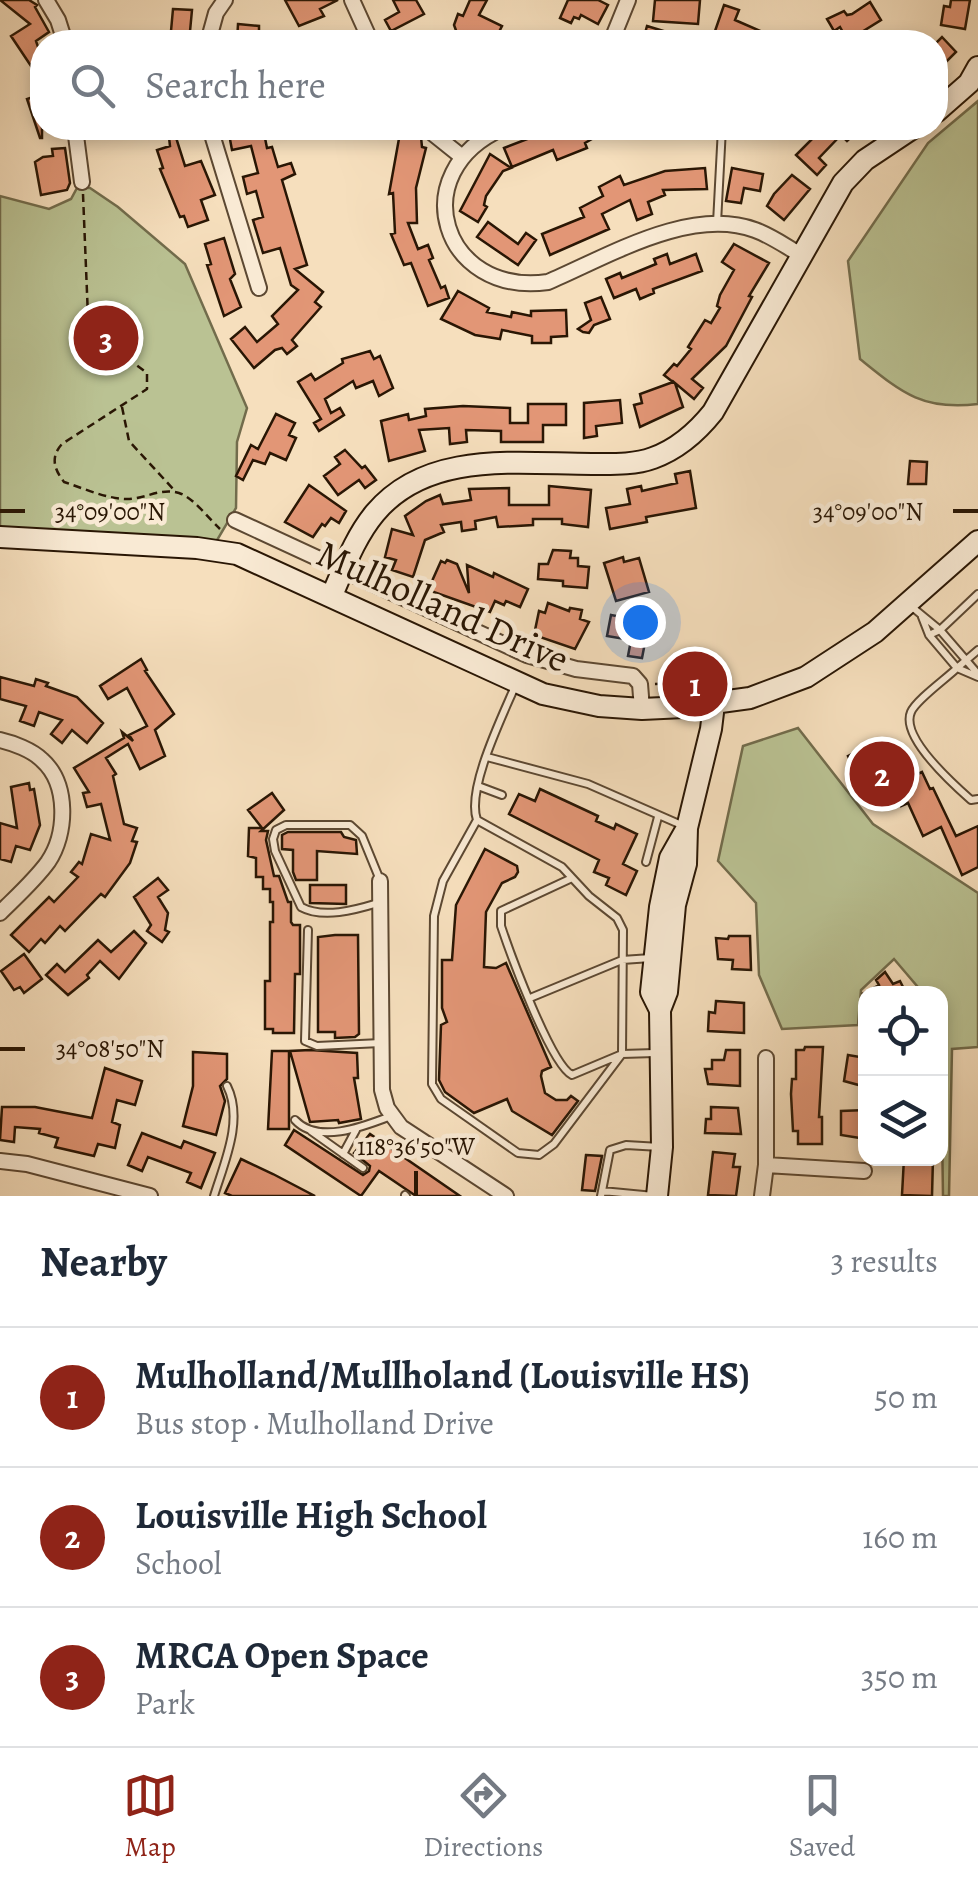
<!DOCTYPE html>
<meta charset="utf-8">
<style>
:root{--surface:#fff;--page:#f2f2f3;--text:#1f2937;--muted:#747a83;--line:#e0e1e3;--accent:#8f2418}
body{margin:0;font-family:Alegreya,serif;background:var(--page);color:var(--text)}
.controls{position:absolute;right:30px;bottom:30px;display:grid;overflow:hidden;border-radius:20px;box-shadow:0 5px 15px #0003}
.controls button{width:90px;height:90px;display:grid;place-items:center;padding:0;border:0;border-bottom:2px solid var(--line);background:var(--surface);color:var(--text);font:50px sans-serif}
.you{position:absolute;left:640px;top:622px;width:35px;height:35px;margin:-25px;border:8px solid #fff;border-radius:50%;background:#1a73e8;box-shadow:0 0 0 15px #1a73e833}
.badge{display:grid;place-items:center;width:65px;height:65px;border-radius:50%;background:var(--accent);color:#fff;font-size:32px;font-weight:700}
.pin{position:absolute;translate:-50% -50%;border:5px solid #fff;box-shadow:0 2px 10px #0006}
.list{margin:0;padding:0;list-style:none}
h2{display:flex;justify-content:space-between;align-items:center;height:130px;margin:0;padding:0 40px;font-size:42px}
h2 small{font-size:32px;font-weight:400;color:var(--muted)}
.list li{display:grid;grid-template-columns:65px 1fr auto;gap:30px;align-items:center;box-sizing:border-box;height:140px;padding:0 40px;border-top:2px solid var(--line)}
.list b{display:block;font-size:38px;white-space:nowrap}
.list p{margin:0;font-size:32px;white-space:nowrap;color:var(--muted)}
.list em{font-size:32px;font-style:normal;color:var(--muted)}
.icon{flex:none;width:55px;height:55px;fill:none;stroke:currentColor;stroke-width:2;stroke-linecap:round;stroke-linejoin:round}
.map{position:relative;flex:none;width:978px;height:1196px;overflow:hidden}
.search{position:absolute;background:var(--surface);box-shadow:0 5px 15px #0003;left:30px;right:30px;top:30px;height:110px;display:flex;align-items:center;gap:25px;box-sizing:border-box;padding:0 35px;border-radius:40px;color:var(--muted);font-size:38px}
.sheet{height:550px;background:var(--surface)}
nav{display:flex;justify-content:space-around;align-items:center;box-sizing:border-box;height:140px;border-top:2px solid var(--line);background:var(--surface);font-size:28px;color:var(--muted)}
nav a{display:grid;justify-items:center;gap:5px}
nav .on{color:var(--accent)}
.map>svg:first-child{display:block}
.green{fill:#bac293;stroke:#726c4c;stroke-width:2.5}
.building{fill:#e29676;stroke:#291604;stroke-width:2.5}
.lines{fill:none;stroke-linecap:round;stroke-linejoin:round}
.lane-casing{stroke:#5c4832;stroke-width:10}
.street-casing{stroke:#5c4832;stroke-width:18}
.secondary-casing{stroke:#291604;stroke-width:24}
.path{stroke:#291604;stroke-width:2.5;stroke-dasharray:8 5;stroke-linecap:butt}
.lane{stroke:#f9ead4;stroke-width:6}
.street{stroke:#f9ead4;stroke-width:14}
.secondary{stroke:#f9ead4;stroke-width:20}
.ticks{fill:none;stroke:#291604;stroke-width:4}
.labels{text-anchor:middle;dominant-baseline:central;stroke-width:9;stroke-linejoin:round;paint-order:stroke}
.street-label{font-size:38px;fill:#291604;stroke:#f9ead4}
.ticks-label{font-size:25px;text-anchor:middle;fill:#291604;stroke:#f9ead4;stroke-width:9;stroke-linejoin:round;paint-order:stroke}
</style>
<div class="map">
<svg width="978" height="1196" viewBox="0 0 978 1196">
<rect width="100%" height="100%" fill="#f6dfbd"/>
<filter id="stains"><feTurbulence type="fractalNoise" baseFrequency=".002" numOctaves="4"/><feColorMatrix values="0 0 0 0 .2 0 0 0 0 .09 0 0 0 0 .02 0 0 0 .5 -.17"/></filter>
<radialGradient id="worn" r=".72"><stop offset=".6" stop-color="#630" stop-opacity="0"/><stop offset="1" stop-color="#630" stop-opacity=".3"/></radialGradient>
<path class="green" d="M978,101V404C922,411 901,392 860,359L848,261L928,143Z
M77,188H90L118,207L185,264L247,408L237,442L236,508L216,542L0,527V196L49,209L71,199Z
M798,728L873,824L978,893V1047L952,1049L949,1196H943L940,994L923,993L894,959L861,990L858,1025L782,1029L759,975L756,903L718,861L743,746Z"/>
<path class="building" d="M0,0H29L37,5L35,7L49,32L36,41L42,59L31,66L11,36L30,24Z
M285,0H338L320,9L324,16L299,26Z
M393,0H416L424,14L391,31L385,20L399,12Z
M470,0H487L479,15L502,26L499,32L520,42H489L474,36L472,41L457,33L454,25L458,14L463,16Z
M568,0H598L608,5L598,24L581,15L579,19L574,17L571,23L560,18Z
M655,0H700L698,24L653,21Z
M951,0H970L965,29L941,25L944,6L950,7Z
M870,2L881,20L852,38L849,33L845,36L840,27L834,31L827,19L844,11L847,15L852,14Z
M724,5L739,10L735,20L767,34L764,42L744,39L743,42H724L726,35L715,31Z
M173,9L192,10L189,42H170Z
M238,24L259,26V32L267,33L266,42H237Z
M647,26L693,40V42H653L654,40L644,37Z
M942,37L956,52L936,72V43Z
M42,94V138H40L27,99Z
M168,128H173L185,166L201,161L215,195L201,200L208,220L188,227L184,216L180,217L160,169L163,168L157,150L170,146Z
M239,128H263L267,148L272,147L278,167L291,163L295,174L282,180L307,265L295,269L323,292L315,302L321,307L292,340L297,346L287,354L282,348L275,350L254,368L231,339L245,327L257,342L278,324L272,316L298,290L291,285L280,248L263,253L253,220L263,217L256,191L247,194L243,177L258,173L251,146L232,150L229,134L239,132Z
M556,128H611L585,143L587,148L557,160L553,150L512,167L504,148Z
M823,128H861L847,141L841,135L819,158L826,165L817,175L796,155Z
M400,133L421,137L422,147L426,148L416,188L417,223H408L418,249L428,245L433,258L429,260L441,288L445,286L449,298L428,306L411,263L404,265L391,234L395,233L393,193L389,194Z
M65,148L70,183L67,190L41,195L35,162L43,157L53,156L52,149Z
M490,154L511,168L503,171L486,196L484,205L487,207L478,222L460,211Z
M705,168L707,189L663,190L665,195L648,202L652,214L637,220L630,200L602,214L609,229L550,255L542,234L584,217L580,208L603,196L599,187L620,176L624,185L665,171Z
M732,168L763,174L760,191L744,188L741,203L726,201Z
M792,175L810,189L784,220L767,206L774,194Z
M488,222L518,244L526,233L536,240L518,265L477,237Z
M224,238L235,274L230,279L241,307L224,316L207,265L211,264L205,244Z
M734,244L769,263L749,296L752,297L726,346L692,379L703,388L694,399L675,383L683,407L640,427L634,405L642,403L640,394L673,382L664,375L674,364L677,366L691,349L688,347L705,320L711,323L720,308L717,306L720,295L734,270L722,262Z
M667,254L670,264L696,254L702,271L653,289L654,293L640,299L636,289L614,298L606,279L620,273L622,278L656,264L654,259Z
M458,291L489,308L487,312L511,317L512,312L531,316V311L566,310L567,336L551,337V343H532V336L502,330L500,339L475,335L441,319Z
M601,297L610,319L594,325L589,333L583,332L578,329L591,320L585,303Z
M370,351L374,359L380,356L393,388L379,396L373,381L356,388L353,381L325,399L331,413L340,408L344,415L319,431L314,423L321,419L298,382L311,374L315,380L343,363L342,359Z
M620,400L622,423L596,426L597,436L584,438V403Z
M528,404H566V425H543V442H501V431L466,430L467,442L450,444L449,428L419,430L425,451L389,461L381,421L408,414L409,420L426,416L425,409L463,406L510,408V423H528Z
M276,414L295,423L289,435L296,438L286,460L270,453L265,464L253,460L243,480L236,476L251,445L258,449Z
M345,450L362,468L365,466L376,480L365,488L359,480L338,495L324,476L340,464L335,457Z
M910,461L927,462L926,484H908Z
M690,471L696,508L646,517L647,522L610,529L606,508L630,504L627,489L641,486L642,491L677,483L675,474Z
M309,485L346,511L339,523L331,518L325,526L322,524L313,537L285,522Z
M549,486L591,490L588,527L562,524V519H533V525L498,527L496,517L475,521L476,529L462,531L461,522L441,525L444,532L425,540L413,577L392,570L396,560L385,557L392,529L413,535L405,516L426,501L440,495L443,504L471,500L469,489L509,488V505H549Z
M553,550L571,551L570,558H578V566L589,567L587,588L563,586V581L538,579L539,564H548Z
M623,557L624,562L639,558L649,592L616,601L604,563Z
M447,560L457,564L469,593L467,565L493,577L494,573L528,589L520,607L506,601L504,605L495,601L490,612L428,590L441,561L445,563Z
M548,603L569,611L570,608L582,610L580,619L589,622L575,649L534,635L539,611L545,613Z
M611,615L649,622L642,658L628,656L631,640L607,636Z
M141,659L147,670L145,671L174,714L155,730L165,756L140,769L128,744L106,758L116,774L113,776L124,824L137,828L132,841L137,842L130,863L105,897L101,894L65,931L60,926L45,943L41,939L29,952L11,935L49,897L54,902L78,877L71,872L79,862L82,864L91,834L110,840L101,804L87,807L83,793L89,792L74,768L124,738L122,732L133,741L129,735L147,726L127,688L108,699L100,686Z
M0,677L34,686L36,679L48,683L46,686L77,697L103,723L87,743L72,730L62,743L51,734L62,720L39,712L34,726L20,721L26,706L0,699Z
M881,739L893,763L859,779L848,756Z
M922,772L930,789L933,788L956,836L978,826V867L962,875L941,827L923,836L908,803L901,806L892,786Z
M29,783L30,790L34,789L40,825L30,850L16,846L11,862L0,859V823L17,828L11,787Z
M540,789L598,816L596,821L614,829L616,824L637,834L623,864L637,871L626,895L606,885L609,878L594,872L599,860L509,814L519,794L535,801Z
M272,793L284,810L261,831H268L266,840L274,876H279L288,902H291V922L293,925H300V974H295L294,1033H273V1029H265V981H270V922H273V902H270V889H263V877H256V858L248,856L249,828H262L248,810Z
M288,832H341L344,837L356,840L357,854L317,851V880H296L293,872V850L282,849V835Z
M485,849L517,866L518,872L515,877L502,883L486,912L484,967L496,968L506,963L551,1067L542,1071L541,1076L545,1093L556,1100H567L571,1096L578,1101L552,1135L512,1111L507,1099L474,1113L445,1092L439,1080L441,1025L447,1022L442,1008V960H452L456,905Z
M158,878L168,890L158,897L168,913L165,930L169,932L162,942L147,931L151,925L134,897Z
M310,885H346V904L310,903Z
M134,931L146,943L119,979L100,961L87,975L89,978L68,995L46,975L57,964L65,972L98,940L111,952Z
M335,935H358L359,1034L355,1037L335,1038V1032H318V937Z
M729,936H750L751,970L732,969L733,960L718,959L716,938L728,939Z
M24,954L42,979L24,993L20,987L14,990L1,971Z
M885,972L893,984L900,981L905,991L862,994L879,985L876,980Z
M716,1001L744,1003V1033L708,1031L709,1012L715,1013Z
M805,1047H823L819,1117H822V1144H798V1131H793L791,1094L792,1079H796V1050H804Z
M310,1050L357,1053L358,1078H354L361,1119L339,1123L338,1120L310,1122L290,1051Z
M726,1050H740V1086L708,1084L705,1069H712V1060H724Z
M272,1051H289V1129H268Z
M193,1052L227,1054V1079L220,1086L225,1101L216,1135L183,1126L193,1086Z
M848,1055L866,1058V1087L844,1081Z
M105,1068L142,1081L135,1105L117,1100L112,1122L120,1125L115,1148L98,1144L94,1156L55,1147L58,1138L39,1133L40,1129L15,1127L14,1142L0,1140L2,1107H35L92,1118Z
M711,1107L738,1108L741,1134L705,1133L706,1119H711Z
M866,1110V1139L841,1135V1111Z
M294,1130L363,1175L369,1171L370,1166L354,1153L370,1134L460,1196H416L379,1171L361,1196L285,1145Z
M142,1133L181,1148L184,1141L215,1153L201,1188L187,1182L191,1173L148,1157L142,1171L128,1165Z
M713,1152L735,1154L733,1167H740L736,1196L708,1195Z
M586,1155L602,1156L595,1191L582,1190Z
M904,1158H933L932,1196L902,1195Z
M241,1159L273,1174L315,1196H232L225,1193Z"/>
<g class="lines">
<defs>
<path id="lane" d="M717,223L722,128
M912,607L940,630L978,674
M922,617L929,635L957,668C947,678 916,700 911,712C900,737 954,785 971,800L978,799
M929,635L940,630L978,594
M978,650L957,668L978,677
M487,757L588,784L686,827
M478,786L502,795
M477,820L443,881L434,916L432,1084L441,1099L518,1153L539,1155L554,1144L622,1054L623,930L617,918L589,896L562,867L477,820C466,789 503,715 516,684
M646,862L658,817
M572,878L501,911V926C510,953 551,1065 572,1075L622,1054L655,1053
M378,903C355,910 323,919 301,907L275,851L273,839L276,830L286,825H350L362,836L380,880
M308,930L305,1041L317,1046L381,1043
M530,998L622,960L651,958
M295,1120C318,1145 365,1126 391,1116
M311,1131L363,1168
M343,1154L356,1130
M602,1191L654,1196
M405,1195L406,1196
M214,1196C224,1163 244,1120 227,1086
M601,1196L610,1150L626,1145L660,1147"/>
<path id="street" d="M46,0L58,20L65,42
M352,0L371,42
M208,42L216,13L225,0
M611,42L628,0
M75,128L82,182
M210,128L259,288
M426,128L461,156
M503,128C403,172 442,297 548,282C607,257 690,206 755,230C772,236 788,248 803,256
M235,520L527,655L576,669L633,676L640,684L642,709
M0,740C13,743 32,750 42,760C69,784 67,834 48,862C35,880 16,897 0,913
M380,881L382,1090L387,1108L401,1127L506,1196
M0,1161L27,1164L150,1196
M766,1165L864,1171
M762,1196L766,1165V1058"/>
<path id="secondary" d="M936,112L969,83L978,67
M0,537L197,548L237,554L543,694L599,706L642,709L684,707L750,698L806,677L875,632L978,541
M332,595C344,568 355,537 375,513C428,450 518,464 592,464C612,464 634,465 653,458C678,449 697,432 713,412L843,183L865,160L913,128
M660,1010L667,992L675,905L686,864L687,828L711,729L714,704
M657,1196L662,1147L660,1010L651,992L660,907L670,858L687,828"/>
</defs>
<use href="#lane" class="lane-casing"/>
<use href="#street" class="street-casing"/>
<use href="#secondary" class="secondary-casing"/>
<path class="path" d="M83,194L88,317L93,333L147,373V389L62,444C51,456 53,468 64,482C83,488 104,498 125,499C144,500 160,487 179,493C194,498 208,518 220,529
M122,407L129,441L175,491
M655,684L684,683"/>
<use href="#lane" class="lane"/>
<use href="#street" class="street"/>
<use href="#secondary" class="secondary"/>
</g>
<path class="ticks" d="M0,511H25M953,511H978M0,1049H25M416,1171V1196"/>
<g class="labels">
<g class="street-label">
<text transform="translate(443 606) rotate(24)">Mulholland Drive</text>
</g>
</g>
<g class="ticks-label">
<text x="110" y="520">34°09'00"N</text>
<text x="868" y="520">34°09'00"N</text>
<text x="110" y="1057">34°08'50"N</text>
<text x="416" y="1155">118°36'50"W</text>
</g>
<rect width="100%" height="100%" filter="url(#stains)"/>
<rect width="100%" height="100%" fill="url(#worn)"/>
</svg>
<div class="controls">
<button><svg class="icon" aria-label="locate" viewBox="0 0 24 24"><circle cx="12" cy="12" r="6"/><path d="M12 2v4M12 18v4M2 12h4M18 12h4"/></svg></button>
<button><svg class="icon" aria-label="layers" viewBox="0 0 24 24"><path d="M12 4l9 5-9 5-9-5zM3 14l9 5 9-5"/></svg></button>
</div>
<div class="you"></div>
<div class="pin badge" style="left:695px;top:684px">1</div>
<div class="pin badge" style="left:882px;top:774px">2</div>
<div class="pin badge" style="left:106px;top:338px">3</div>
<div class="search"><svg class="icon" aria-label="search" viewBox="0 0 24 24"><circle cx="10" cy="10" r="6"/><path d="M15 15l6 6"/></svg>Search here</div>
</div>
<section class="sheet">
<h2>Nearby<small>3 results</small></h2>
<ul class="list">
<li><span class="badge">1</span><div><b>Mulholland/Mullholand (Louisville HS)</b><p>Bus stop · Mulholland Drive</p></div><em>50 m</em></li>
<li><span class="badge">2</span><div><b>Louisville High School</b><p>School</p></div><em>160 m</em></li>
<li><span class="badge">3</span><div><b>MRCA Open Space</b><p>Park</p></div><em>350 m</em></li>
</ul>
</section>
<nav>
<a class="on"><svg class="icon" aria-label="map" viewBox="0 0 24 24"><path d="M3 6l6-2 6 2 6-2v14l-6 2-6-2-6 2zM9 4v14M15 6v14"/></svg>Map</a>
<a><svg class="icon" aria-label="directions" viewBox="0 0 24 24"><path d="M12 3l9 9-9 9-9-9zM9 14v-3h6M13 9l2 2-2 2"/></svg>Directions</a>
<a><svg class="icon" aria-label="saved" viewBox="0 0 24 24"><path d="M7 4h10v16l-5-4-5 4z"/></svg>Saved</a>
</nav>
